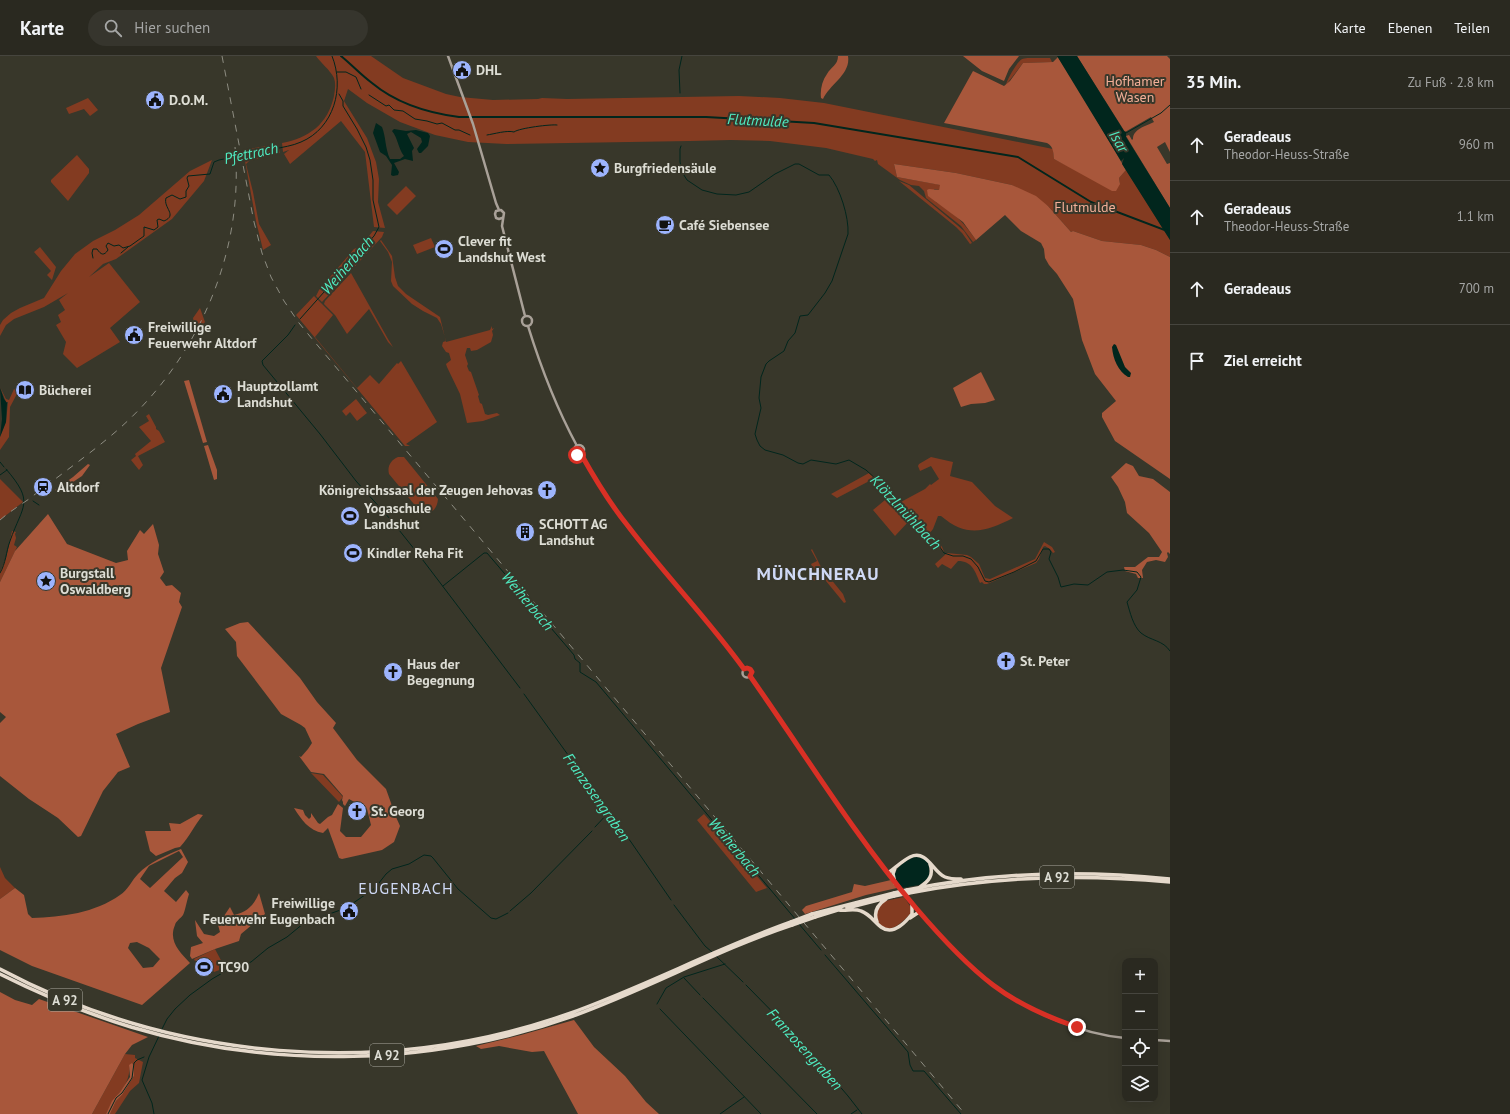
<!DOCTYPE html>
<html lang="de">
<meta charset="utf-8">
<style>
:root{--surface:#2a2920;--page:#36352d;--text:#f1f3f6;--muted:#a5a6a5;--line:#46453e}
body{margin:0;font-family:"PT Sans",sans-serif;background:var(--page);color:var(--text)}
.controls{position:absolute;right:12px;bottom:12px;display:grid;overflow:hidden;border-radius:8px;box-shadow:0 4px 16px #0002}
.controls button{width:36px;height:36px;display:grid;place-items:center;padding:0;border:0;border-bottom:1px solid var(--line);background:var(--surface);color:var(--text);font:20px sans-serif}
.stop{position:absolute;width:12px;height:12px;margin:-9px;border:3px solid #d93025;border-radius:50%;background:#fff}
.stop.end{background:#d93025;border-color:#fff;box-shadow:0 1px 4px #0008}
.list{margin:0;padding:0;list-style:none}
h2{display:flex;justify-content:space-between;align-items:center;height:52px;margin:0;padding:0 16px;font-size:17px}
h2 small{font-size:13px;font-weight:400;color:var(--muted)}
.list li{display:grid;grid-template-columns:26px 1fr auto;gap:12px;align-items:center;box-sizing:border-box;height:72px;padding:0 16px;border-top:1px solid var(--line)}
.list b{display:block;font-size:15px;white-space:nowrap}
.list p{margin:0;font-size:13px;white-space:nowrap;color:var(--muted)}
.list em{font-size:13px;font-style:normal;color:var(--muted)}
.icon{flex:none;width:22px;height:22px;fill:none;stroke:currentColor;stroke-width:2;stroke-linecap:round;stroke-linejoin:round}
.map{position:relative;flex:none;width:1170px;height:1058px;overflow:hidden}
header{display:flex;align-items:center;gap:24px;box-sizing:border-box;height:56px;padding:0 20px;background:var(--surface);border-bottom:1px solid var(--line)}
header strong{font-size:19px}
nav{display:flex;gap:22px;margin-inline-start:auto;font-size:14px}
.search{width:280px;height:36px;background:var(--page);display:flex;align-items:center;gap:10px;box-sizing:border-box;padding:0 14px;border-radius:22px;color:var(--muted);font-size:15px}
main{display:flex}
aside{flex:1;background:var(--surface)}
.map>svg:first-child{display:block}
.green{fill:#833b21}
.forest{fill:#a8573b;fill-rule:evenodd}
.water{fill:#01261d}
.lines{fill:none;stroke-linecap:round;stroke-linejoin:round}
.stream{stroke:#01261d;stroke-width:1}
.canal{stroke:#01261d;stroke-width:2}
.secondary{stroke:#a9a198;stroke-width:2.5}
.highway{stroke:#e5d9cb;stroke-width:3.5}
.rail{stroke:#8e8d82;stroke-width:1;stroke-dasharray:7 7;stroke-linecap:butt}
.highway-bridge{stroke:#e5d9cb;stroke-width:3.5}
.route{stroke:#d93025;stroke-width:5}
.labels{text-anchor:middle;dominant-baseline:central;stroke-width:4;stroke-linejoin:round;paint-order:stroke}
.shield{fill:#38372a;stroke:#acaba1;stroke-width:1}
.shield-label{font-size:13px;font-weight:bold;fill:#ddddd4}
.poi-label{font-size:14px;font-weight:bold;fill:#ddddd4;stroke:#38372a;text-anchor:start}
.park-label{font-size:14px;fill:#f3af98;stroke:#38372a}
.water-label{font-size:15px;font-style:italic;fill:#4fecc2;stroke:#38372a}
.quarter-label{font-size:16px;letter-spacing:1px;fill:#cfd9f5;stroke:#38372a}
.district-label{font-size:18px;font-weight:bold;letter-spacing:1px;fill:#cfd9f5;stroke:#38372a}
</style>
<header>
<strong>Karte</strong>
<div class="search"><svg class="icon" aria-label="search" viewBox="0 0 24 24"><circle cx="10" cy="10" r="6"/><path d="M15 15l6 6"/></svg>Hier suchen</div>
<nav><a>Karte</a><a>Ebenen</a><a>Teilen</a></nav>
</header>
<main>
<div class="map">
<svg width="1170" height="1058" viewBox="0 0 1170 1058">
<rect width="100%" height="100%" fill="#38372a"/>
<path class="green" d="M316,0H371L403,22L446,38L460,41L493,44L538,43L542,42L567,43L739,40L780,42L824,47L1053,93L1054,103L1066,109L1120,128L1119,122L1126,114L1170,184V201L1156,194L1141,189L1102,185L1073,175L1071,176L1048,150L1012,129L956,117L894,108L897,121L941,129L939,134L934,133L936,146C955,157 964,167 976,184L973,186L961,170L926,142L924,135L919,130L911,129L900,124L878,108L877,104L875,105L873,103L826,92L770,85L731,84L690,85L506,88L468,86L435,79L400,66L367,47L348,33L344,45L367,82L376,106L379,123L378,146L385,172L374,171L365,96L341,65L290,108L284,98L289,94L283,96L282,87C309,82 328,68 334,40C335,34 336,28 334,22C330,14 321,7 316,0Z
M1029,2H1050L1052,6L1023,7L1006,29C1007,23 1017,6 1022,3C1025,2 1027,2 1029,2Z
M88,42L98,54L90,60L84,53L69,58L66,52Z
M278,88L280,97L249,105L246,108L253,136L259,168L271,189L263,194L256,165L243,94Z
M77,99L89,113V117L68,145L51,126V124Z
M212,104L204,125L172,163L116,203L103,208L89,221L109,207L140,246L110,272L120,286L77,312L63,298L66,286L56,269L61,266L58,259L65,254L59,244L68,237L44,251L14,263L6,269L0,280V269L3,264L11,257L20,252L44,242L61,215L75,198L93,185L115,174L139,159L190,115Z
M899,125L909,129L957,169L964,175L972,187L970,188L962,177L956,171Z
M406,130L416,140L397,159L387,149Z
M373,175L384,176L382,181L322,246L316,240L319,234L354,193L361,190Z
M431,182L435,191L417,198L413,189Z
M381,184L392,200L395,221L398,230L406,238L440,261L446,286L490,274L492,270V273L494,272L492,275L493,279L491,286L477,294L471,295L470,292H467L465,299L468,308L467,310L469,315L471,316L479,339L478,340L480,347L482,348L485,358L488,359L497,357L500,359L483,365L467,367L460,338L447,311L446,308L451,304L449,297L446,296L442,290L443,286L446,285L441,268L437,262L423,255L412,248L393,230L391,225L392,206L388,196L380,185Z
M40,191L56,211L52,224L47,219L51,215L34,196Z
M351,217L388,283L393,291L388,286L369,253L347,278L335,259L324,248L325,245Z
M314,240L333,259L315,281L357,332L370,319L379,328L397,307L398,308L401,305L437,366L406,388L410,390H405L296,259Z
M200,252L205,266L198,276L195,272L193,262Z
M0,331L6,343L9,344L14,333L18,336L10,351L9,381L0,394V381L6,366L8,346H6Z
M356,343L367,357L357,365L350,356L346,360L342,355Z
M149,358L156,371V373L159,375L165,386L138,400L143,409L139,414L131,404L136,400L135,398L151,385L139,371L149,365L146,360Z
M398,401H404L438,443C437,456 428,460 418,453L389,418C387,410 391,404 398,401Z
M931,401L953,406L950,420L972,426L995,450L1013,462C985,476 967,482 941,460H938L933,473L929,478C936,483 943,489 944,497L914,464L909,465L895,480L873,454L885,444L890,450L895,451L899,447L925,433L930,428L931,429L939,423L931,410L920,415L918,410L919,408Z
M869,417L875,422L837,442L831,438Z
M0,423L23,446L0,464Z
M12,475L16,476L15,478L16,482L14,489L17,491L0,526V516L6,502Z
M1044,486L1052,491L1055,496L1053,497L1050,493L1045,490L1043,491L1039,503L1036,507L987,528H984L982,526L980,527C975,515 972,505 958,505L951,513L942,508L938,512L935,508L947,497L967,499L971,501L979,508L985,522L990,523L1035,503Z
M812,493L821,511L843,538L846,546L844,547L826,525L820,520L814,525L810,520L815,517L811,508L817,505L811,494Z
M311,717L323,719L343,741L339,746Z
M704,758L767,832L756,836L697,764Z
M0,811L5,822L15,832L0,843Z
M904,841L912,853L911,857C902,867 885,884 876,862L878,850L885,845Z
M215,893L225,912L214,916L206,901L195,905L194,903Z
M125,998L135,999V1002L143,1006L139,1027L130,1035L115,1058H110L116,1045L122,1039L134,1020L129,1009C131,1024 122,1033 114,1044C111,1048 109,1053 106,1058H92Z"/>
<path class="forest" d="M838,0H848C851,18 830,28 823,43L821,42C820,34 822,25 827,18C831,11 838,9 838,0Z
M963,0H1019L1009,13L1004,25L982,15Z
M1077,0H1167L1170,3V96L1165,86L1157,91L1167,108L1170,107V152L1126,80L1129,79L1132,84L1133,83C1133,73 1146,70 1154,66L1151,61L1125,76Z
M1058,1L1079,34L1126,114L1119,122L1120,128L1116,135H1112L1054,103C1053,96 1054,91 1047,87L944,67L973,15L1004,30L1010,25L1023,7L1053,6Z
M894,108L956,117L1012,129L1036,140L1048,150L1071,176L1073,175L1102,185L1141,189L1156,194L1170,201V423L1115,385L1102,361V357L1116,345L1095,318L1082,284L1073,243L1057,218L1049,209L1045,202L1044,193L1041,187L1021,175L1005,159L976,184L963,166L928,140L927,134L929,133L939,134L940,129L897,121Z
M981,316L995,344L985,347L971,348L961,351L953,332Z
M189,324L207,386L203,387L184,325Z
M208,389L217,414V423L214,424L204,390Z
M1126,407L1133,410L1139,420L1153,423L1170,436V498L1168,496L1167,497L1168,501L1165,506L1156,504L1147,506L1142,514L1143,522H1138L1136,518L1125,515L1124,511H1135L1148,501H1159L1162,496L1149,477L1127,457L1125,446L1118,431L1111,421Z
M88,408L90,409L82,420L58,436L55,434L73,421Z
M48,458L67,488L116,507L128,504L127,495L140,474L144,478L153,468L159,489L158,498L164,516L160,522L166,530L172,529L181,537L179,546L182,551L161,612L170,656L138,668L116,678L130,711L118,716L103,735L81,780L78,781L58,762L29,743L0,720V667L6,661L0,656V526L15,495Z
M248,566L300,622L317,646L336,667L333,672L357,704L386,733L396,761L400,770L394,786L382,794L342,803L339,802L328,772L323,777C309,775 301,763 294,752L303,754L305,759L309,763L311,761V757L318,767L320,768L328,761L332,759L338,748L343,752L340,775L346,781H361L371,769L367,753L349,743L345,750L343,748V746L342,744L343,740L324,718L311,716L299,700L301,701L308,693L312,687L305,672L301,669L281,658L237,600L236,586L225,573L240,567Z
M198,758L203,759C194,770 190,780 180,791L175,792L156,800L150,795L145,775H171L169,767L180,768Z
M181,793L188,806L182,817L175,822L164,835L176,846L186,834L189,838C187,844 185,855 183,859C180,863 176,865 175,869C168,885 180,896 190,907L142,949L32,910L0,894V843L15,832L24,839L28,858L32,862C62,861 95,857 120,839C128,834 132,824 138,818C149,806 167,799 181,793ZM179,795L183,801L150,832L140,823L149,810ZM137,886L149,892L160,903L153,911L143,912L128,892L130,887Z
M891,824L897,832L866,839L805,858L802,854L806,850L852,836L854,828L865,830Z
M259,837L265,858L241,878L239,885L215,893L192,903L190,900L191,891L203,887L197,880L195,864L204,878L214,880L220,876L218,869L230,851L234,859C247,856 254,849 259,837Z
M0,936L15,944L32,949L39,943L148,981L132,989L125,998L92,1058H0Z
M574,964L594,991L625,1020L646,1046L659,1058H578L544,995L532,996L499,990L481,993L476,990L521,979Z
M132,1007L134,1010V1020L122,1039L116,1045L110,1058H106L112,1045L120,1036L130,1021L129,1009Z"/>
<path class="water" d="M1057,0H1077L1124,75L1126,76V81L1170,152V184L1122,108L1124,102L1121,105Z
M376,67L382,71C386,81 385,92 390,103H400L404,100C398,92 398,82 392,75L394,73L406,75L416,74L428,77L430,80L428,90L421,97H419L417,93L422,86L421,82L411,76L407,78L414,92L412,95L413,105L405,103L394,107L399,116L398,119L393,120L391,119L392,109L386,100L380,96L373,77Z
M1114,288L1116,289L1125,311L1131,317L1130,321H1128C1118,315 1113,303 1112,291Z
M0,332L4,343L7,347L6,366L0,381L2,363Z
M915,801C930,802 930,810 929,822L919,829L902,832L894,821C896,811 906,804 915,801Z"/>
<g class="lines">
<path class="stream" d="M337,16H346L356,21L361,33
M680,37L679,14L682,0
M369,39L386,50L389,49L394,54L403,55L415,63L427,65L437,68L442,67L455,74H459L470,79
M1126,77L1161,57L1170,49
M487,79C494,78 507,74 514,76C519,72 552,68 557,69
M681,90L680,93V106L682,116L687,124L702,134L717,138L736,139L749,136L775,118L795,108H799L819,119H829C840,132 849,161 848,178L832,225L825,237L808,259L800,260L795,277L788,285L784,295L769,305L766,308L761,321L759,342L761,352L755,378L757,384L760,390L765,394L783,399L798,407L803,408L811,404L836,408L849,404L866,414L889,435L899,447L937,487L944,497L953,500H963L971,503L978,511L985,525L989,526L1014,516L1036,505L1043,493H1049L1051,496L1049,503L1058,521L1061,531L1074,528L1088,529L1107,516L1123,514L1137,516L1141,521L1137,534L1127,546C1130,556 1133,570 1141,577C1151,585 1163,584 1170,595
M121,197L128,191
M93,202L92,197L93,193H97C101,199 104,200 108,194L106,190L108,187L114,190L119,189L123,192L130,190L144,180V171L154,174L158,171L157,164L159,163L164,165C178,159 163,152 166,142L172,139L180,143L186,141V135L189,130L187,122L188,120L210,118L214,106L219,104C237,100 256,97 274,93C283,91 292,90 301,86C334,72 345,32 332,0
M300,263L374,180L379,171L373,144V124L370,104L366,91L357,73L343,50V45L339,38
M295,269L288,279L262,305L263,309L320,378L356,425L391,464L419,499L520,632
M0,406L4,411
M0,419L7,414
M33,445L39,449
M0,517C6,507 6,496 10,485C23,448 35,447 6,413
M443,530L484,497H487L574,599L575,603L580,607V616L596,626L796,864
M524,638L631,786L671,844
M595,771L609,756
M674,849L705,890L712,896
M510,855L531,837L592,775
M799,868L821,894
M825,899L908,996L910,1009L913,1015H924L961,1058
M716,900L743,926
M684,922L700,939
M746,929L800,984L848,1040L862,1058
M703,942L817,1058
M657,948L666,932L684,921L725,908
M660,953L761,1058
M160,977L167,963L175,953L190,939L212,923L224,916L251,906L268,892L287,881L304,867L346,852L375,832L386,818L392,813L409,808L424,799L431,800L433,802L458,833L491,862L496,863L508,857
M108,1058L116,1042L122,1037L132,1022L134,1007L137,1004L144,1001
M154,1058L152,1047L142,1024L149,1001L159,980
M720,1058L744,1041
M851,1058L857,1054"/>
<path class="canal" d="M341,0C352,9 361,19 372,27C396,47 428,57 459,61H706L814,67L1018,101L1091,146L1170,176"/>
<path class="secondary" d="M448,0L473,68L496,147L499,154
M502,162L499,163L496,162L495,158L496,155L501,154L504,157L502,170L525,260
M522 265a5 5 0 1 1 10 0a5 5 0 1 1-10 0Z
M528,270C541,312 556,351 577,390
M574 394a5 5 0 1 1 10 0a5 5 0 1 1-10 0Z
M581,399C595,423 610,448 628,471C665,519 708,563 744,613
M742.5 617a4.5 4.5 0 1 1 9 0a4.5 4.5 0 1 1-9 0Z
M750,620C805,699 855,780 917,853C940,880 964,906 992,928C1027,955 1080,978 1125,982
M1155,984L1170,985"/>
<path class="highway" d="M895,812L893,818L895,827
M888,817C895,812 902,805 910,801C927,793 933,816 945,821C950,823 956,823 961,823
M920,831C929,825 934,819 930,808
M907,834C993,816 1083,814 1170,823
M909,837C995,820 1083,818 1170,826
M847,852L894,840
M839,854C847,855 854,852 861,855C870,858 874,866 881,871C893,880 905,867 912,858V847
M812,858L894,837
M815,861L841,853
M910,862L919,856
M877,866C873,856 877,849 886,843
M0,913C173,1005 382,1023 568,958C644,931 715,893 791,866
M0,918C42,939 85,957 131,971C275,1014 432,1010 573,960C648,933 717,894 792,869"/>
<path class="rail" d="M222,0L254,166L262,197L271,221L284,245L299,267L313,284L965,1058
M0,464C9,456 19,450 29,443C57,421 86,401 113,378C195,309 245,199 235,91"/>
<path class="highway-bridge" d="M894,837L907,834
M894,840L909,837
M791,866L812,858
M792,869L815,861"/>
</g>
<g class="lines">
<path class="route" d="M577,399L581,398C595,423 610,448 628,470C665,519 708,563 744,613L747,612L750,613L752,616L750,620C805,698 854,779 916,852C939,879 964,907 993,929C1018,948 1047,961 1077,971"/>
</g>
<defs>
<symbol id="civic-disc" viewBox="-11 -11 22 22"><circle r="9.5" fill="#9db4fd" stroke="#38372a"/><path d="M-.6-6.5H3V-4.5H.6V-3L4-1V1h2V6H-6V1h2V-1L-.6-3ZM-1.2 2.5V6h2.4V2.5Z" fill="#111"/></symbol>
<symbol id="sight-disc" viewBox="-11 -11 22 22"><circle r="9.5" fill="#9db4fd" stroke="#38372a"/><path d="M0-6L1.8-2.2L6-1.7L2.9 1.2L3.7 5.4L0 3.3L-3.7 5.4L-2.9 1.2L-6-1.7L-1.8-2.2Z" fill="#111"/></symbol>
<symbol id="cafe-disc" viewBox="-11 -11 22 22"><circle r="9.5" fill="#9db4fd" stroke="#38372a"/><path d="M-5.5-4.5H6V0H3Q3 3.5 0 3.5H-2.5Q-5.5 3.5-5.5 0ZM3-3.2v2h1.7v-2ZM-6 4.5H4V6H-6Z" fill="#111"/></symbol>
<symbol id="stadium-disc" viewBox="-11 -11 22 22"><circle r="9.5" fill="#9db4fd" stroke="#38372a"/><path d="M0-5a6.5 5 0 1 0 0 10a6.5 5 0 1 0 0-10ZM-3.5-1.8h7v3.6h-7Z" fill="#111"/></symbol>
<symbol id="library-disc" viewBox="-11 -11 22 22"><circle r="9.5" fill="#9db4fd" stroke="#38372a"/><path d="M-6-4Q-3-5.5-.7-3.5V5Q-3 3-6 4ZM6-4Q3-5.5 .7-3.5V5Q3 3 6 4Z" fill="#111"/></symbol>
<symbol id="station-disc" viewBox="-11 -11 22 22"><circle r="9.5" fill="#9db4fd" stroke="#38372a"/><path d="M-3-6H3Q5-6 5-4V2Q5 4 3 4L4.5 6H3L1.5 4h-3L-3 6H-4.5L-3 4Q-5 4-5 2V-4Q-5-6-3-6ZM-3.5-4v3h7v-3ZM-3.5 1v1.5H-2V1ZM2 1v1.5H3.5V1Z" fill="#111"/></symbol>
<symbol id="church-disc" viewBox="-11 -11 22 22"><circle r="9.5" fill="#9db4fd" stroke="#38372a"/><path d="M-1.2-6h2.4v3.5h3.3v2.4h-3.3V6h-2.4V-.1h-3.3v-2.4h3.3Z" fill="#111"/></symbol>
<symbol id="building-disc" viewBox="-11 -11 22 22"><circle r="9.5" fill="#9db4fd" stroke="#38372a"/><path d="M-4-6H4V6H1V3H-1V6H-4ZM-2.5-4.3h1.7v1.8h-1.7ZM.8-4.3h1.7v1.8H.8ZM-2.5-1h1.7V.8h-1.7ZM.8-1h1.7V.8H.8Z" fill="#111"/></symbol>
</defs>
<g fill-rule="evenodd">
<use href="#civic-disc" x="451" y="3" width="22" height="22"/>
<use href="#civic-disc" x="144" y="33" width="22" height="22"/>
<use href="#sight-disc" x="589" y="101" width="22" height="22"/>
<use href="#cafe-disc" x="654" y="158" width="22" height="22"/>
<use href="#stadium-disc" x="433" y="182" width="22" height="22"/>
<use href="#civic-disc" x="123" y="268" width="22" height="22"/>
<use href="#library-disc" x="14" y="323" width="22" height="22"/>
<use href="#civic-disc" x="212" y="327" width="22" height="22"/>
<use href="#station-disc" x="32" y="420" width="22" height="22"/>
<use href="#church-disc" x="536" y="423" width="22" height="22"/>
<use href="#stadium-disc" x="339" y="449" width="22" height="22"/>
<use href="#building-disc" x="514" y="465" width="22" height="22"/>
<use href="#stadium-disc" x="342" y="486" width="22" height="22"/>
<use href="#sight-disc" x="35" y="514" width="22" height="22"/>
<use href="#church-disc" x="995" y="594" width="22" height="22"/>
<use href="#church-disc" x="382" y="605" width="22" height="22"/>
<use href="#church-disc" x="346" y="744" width="22" height="22"/>
<use href="#civic-disc" x="338" y="844" width="22" height="22"/>
<use href="#stadium-disc" x="193" y="900" width="22" height="22"/>
</g>
<g class="labels">
<g class="shield">
<rect x="1040" y="810" width="34" height="22" rx="3"/>
<rect x="48" y="933" width="34" height="22" rx="3"/>
<rect x="370" y="988" width="34" height="22" rx="3"/>
</g>
<g class="shield-label">
<text x="1057" y="821">A 92</text>
<text x="65" y="944">A 92</text>
<text x="387" y="999">A 92</text>
</g>
<g class="poi-label">
<text x="476" y="14">DHL</text>
<text x="169" y="44">D.O.M.</text>
<text x="614" y="112">Burgfriedensäule</text>
<text x="679" y="169">Café Siebensee</text>
<text x="458" y="185">Clever fit<tspan x="458" dy="16">Landshut West</tspan></text>
<text x="148" y="271">Freiwillige<tspan x="148" dy="16">Feuerwehr Altdorf</tspan></text>
<text x="237" y="330">Hauptzollamt<tspan x="237" dy="16">Landshut</tspan></text>
<text x="39" y="334">Bücherei</text>
<text x="57" y="431">Altdorf</text>
<text x="533" y="434" text-anchor="end">Königreichssaal der Zeugen Jehovas</text>
<text x="364" y="452">Yogaschule<tspan x="364" dy="16">Landshut</tspan></text>
<text x="539" y="468">SCHOTT AG<tspan x="539" dy="16">Landshut</tspan></text>
<text x="367" y="497">Kindler Reha Fit</text>
<text x="60" y="517">Burgstall<tspan x="60" dy="16">Oswaldberg</tspan></text>
<text x="1020" y="605">St. Peter</text>
<text x="407" y="608">Haus der<tspan x="407" dy="16">Begegnung</tspan></text>
<text x="371" y="755">St. Georg</text>
<text x="335" y="847" text-anchor="end">Freiwillige<tspan x="335" dy="16">Feuerwehr Eugenbach</tspan></text>
<text x="218" y="911">TC90</text>
</g>
<g class="park-label">
<text x="1135" y="25">Hofhamer<tspan x="1135" dy="16">Wasen</tspan></text>
<text x="1085" y="151">Flutmulde</text>
</g>
<g class="water-label">
<text transform="translate(758 64) rotate(3)">Flutmulde</text>
<text transform="translate(1119 85) rotate(59)">Isar</text>
<text transform="translate(251 97) rotate(-12)">Pfettrach</text>
<text transform="translate(347 209) rotate(-49)">Weiherbach</text>
<text transform="translate(906 456) rotate(47)">Klötzlmühlbach</text>
<text transform="translate(528 545) rotate(50)">Weiherbach</text>
<text transform="translate(597 741) rotate(55)">Franzosengraben</text>
<text transform="translate(735 791) rotate(50)">Weiherbach</text>
<text transform="translate(805 993) rotate(48)">Franzosengraben</text>
</g>
<g class="quarter-label">
<text x="406" y="832">EUGENBACH</text>
</g>
<g class="district-label">
<text x="818" y="517">MÜNCHNERAU</text>
</g>
</g>
</svg>
<div class="controls">
<button>+</button>
<button>−</button>
<button><svg class="icon" aria-label="locate" viewBox="0 0 24 24"><circle cx="12" cy="12" r="6"/><path d="M12 2v4M12 18v4M2 12h4M18 12h4"/></svg></button>
<button><svg class="icon" aria-label="layers" viewBox="0 0 24 24"><path d="M12 4l9 5-9 5-9-5zM3 14l9 5 9-5"/></svg></button>
</div>
<div class="stop" style="left:577px;top:399px"></div>
<div class="stop end" style="left:1077px;top:971px"></div>
</div>
<aside>
<h2>35 Min.<small>Zu Fuß · 2.8 km</small></h2>
<ul class="list">
<li><svg class="icon" aria-label="ahead" viewBox="0 0 24 24"><path d="M12 20V5M6 11l6-6 6 6"/></svg><div><b>Geradeaus</b><p>Theodor-Heuss-Straße</p></div><em>960 m</em></li>
<li><svg class="icon" aria-label="ahead" viewBox="0 0 24 24"><path d="M12 20V5M6 11l6-6 6 6"/></svg><div><b>Geradeaus</b><p>Theodor-Heuss-Straße</p></div><em>1.1 km</em></li>
<li><svg class="icon" aria-label="ahead" viewBox="0 0 24 24"><path d="M12 20V5M6 11l6-6 6 6"/></svg><div><b>Geradeaus</b></div><em>700 m</em></li>
<li><svg class="icon" aria-label="arrive" viewBox="0 0 24 24"><path d="M6 21V4h12l-3 4 3 4H6"/></svg><div><b>Ziel erreicht</b></div></li>
</ul>
</aside>
</main>
